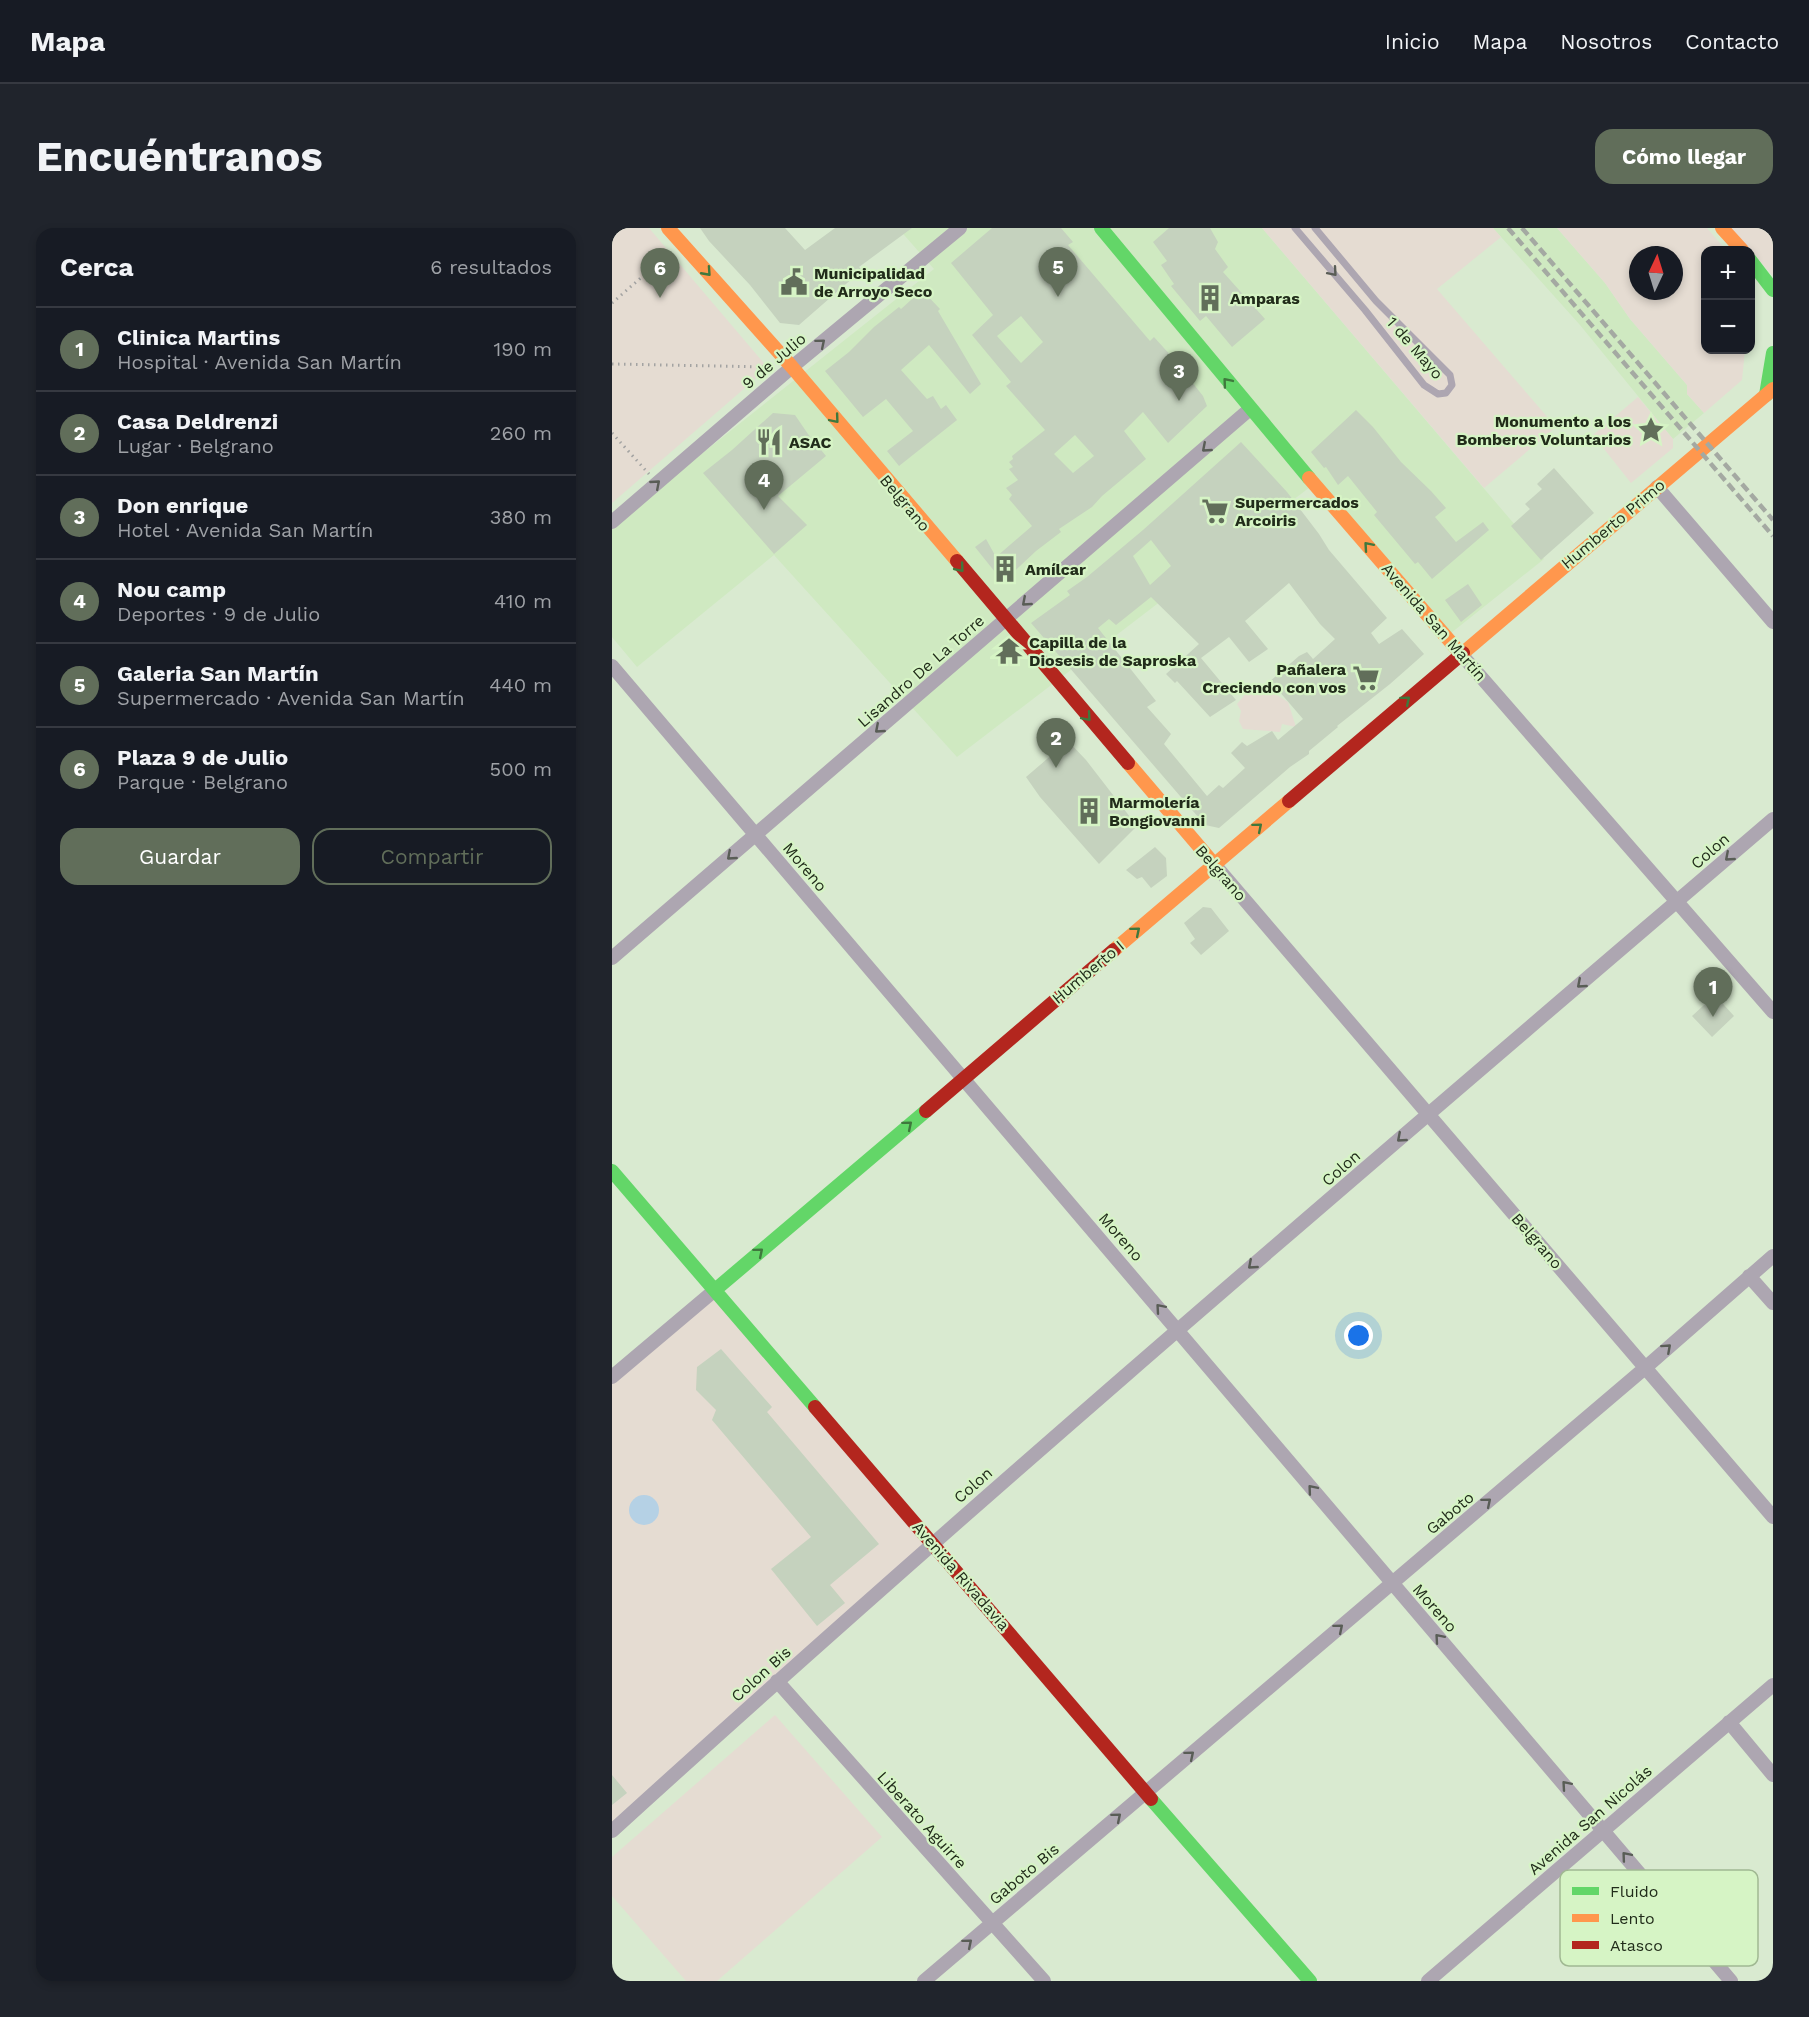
<!DOCTYPE html>
<html lang="es">
<meta charset="utf-8">
<style>
:root{--surface:#171b24;--page:#20242c;--text:#f1f3f6;--muted:#9ea1a6;--line:#363941;--accent:#616e5a}
body{margin:0;font-family:"Work Sans",sans-serif;background:var(--page);color:var(--text)}
.controls{position:absolute;right:18px;top:18px;display:grid;overflow:hidden;border-radius:12px;box-shadow:0 3px 9px #0003}
.controls button{width:54px;height:54px;display:grid;place-items:center;padding:0;border:0;border-bottom:2px solid var(--line);background:var(--surface);color:var(--text);font:30px sans-serif}
.compass{position:absolute;left:1017px;top:18px;width:54px;height:54px;border-radius:50%;background:var(--surface);box-shadow:0 3px 9px #0003;rotate:4deg}
.you{position:absolute;left:747px;top:1108px;width:21px;height:21px;margin:-15px;border:4px solid #fff;border-radius:50%;background:#1a73e8;box-shadow:0 0 0 9px #1a73e833}
.badge{display:grid;place-items:center;width:39px;height:39px;border-radius:50%;background:var(--accent);color:#fff;font-size:20px;font-weight:700}
.pin{position:absolute;translate:-50% -50px;filter:drop-shadow(0 2px 3px #0008)}
.pin::after{content:'';position:absolute;top:32px;width:21px;height:18px;background:inherit;clip-path:polygon(0 0,100% 0,50% 100%)}
.list{margin:0;padding:0;list-style:none}
h2{display:flex;justify-content:space-between;align-items:center;height:78px;margin:0;padding:0 24px;font-size:26px}
h2 small{font-size:20px;font-weight:400;color:var(--muted)}
.list li{display:grid;grid-template-columns:39px 1fr auto;gap:18px;align-items:center;box-sizing:border-box;height:84px;padding:0 24px;border-top:2px solid var(--line)}
.list b{display:block;font-size:22px;white-space:nowrap}
.list p{margin:0;font-size:20px;white-space:nowrap;color:var(--muted)}
.list em{font-size:20px;font-style:normal;color:var(--muted)}
.actions{display:flex;gap:12px;padding:18px 24px}
.actions a{flex:1;padding:14px 0;border:2px solid var(--accent);border-radius:18px;text-align:center;font-size:21px;color:var(--accent)}
.actions .main{background:var(--accent);color:#fff}
.map{position:relative;flex:none;width:1161px;height:1753px;overflow:hidden;border-radius:18px}
header{display:flex;align-items:center;gap:36px;box-sizing:border-box;height:84px;padding:0 30px;background:var(--surface);border-bottom:2px solid var(--line)}
header strong{font-size:28px}
nav{display:flex;gap:33px;margin-inline-start:auto;font-size:21px}
.intro{display:flex;align-items:center;justify-content:space-between;box-sizing:border-box;height:144px;padding:0 36px}
h1{margin:0;font-size:42px}
.button{padding:15px 27px;border-radius:18px;background:var(--accent);color:#fff;font-size:21px;font-weight:700}
main{display:flex;gap:36px;padding:0 36px}
aside{flex:1;background:var(--surface);border-radius:18px;box-shadow:0 3px 9px #0003}
.map>svg:first-child{display:block}
.built{fill:#cfe9c1}
.green{fill:#e5dcd2;fill-rule:evenodd}
.water{fill:#b5d1e5}
.building{fill:#c5d2be;fill-rule:evenodd}
.lines{fill:none;stroke-linecap:round;stroke-linejoin:round}
.path{stroke:#a3a3a2;stroke-width:3;stroke-dasharray:1.5 4.5;stroke-linecap:butt}
.lane{stroke:#ada6b1;stroke-width:7}
.street{stroke:#ada6b1;stroke-width:14}
.fast{stroke:#63d668;stroke-width:14}
.slow{stroke:#ff974d;stroke-width:14}
.jam{stroke:#b3261e;stroke-width:14}
.rail{stroke:#a4a9a2;stroke-width:4.5;stroke-dasharray:9 4.5;stroke-linecap:butt}
.oneway{stroke:#3f783d}
.oneway2{stroke:#595d56}
.labels{text-anchor:middle;dominant-baseline:central;stroke-width:4.5;stroke-linejoin:round;paint-order:stroke}
.poi-label{font-size:16px;font-weight:bold;fill:#212c1a;stroke:#d6f4c5;text-anchor:start}
.street-label{font-size:16px;fill:#212c1a;stroke:#d6f4c5}
.key{fill:#d6f4c5;stroke:#a0b892;stroke-width:1.5}
.key-label{font-size:16px;fill:#212c1a}
</style>
<header>
<strong>Mapa</strong>
<nav><a>Inicio</a><a>Mapa</a><a>Nosotros</a><a>Contacto</a></nav>
</header>
<div class="intro"><h1>Encuéntranos</h1><a class="button">Cómo llegar</a></div>
<main>
<aside>
<h2>Cerca<small>6 resultados</small></h2>
<ul class="list">
<li><span class="badge">1</span><div><b>Clinica Martins</b><p>Hospital · Avenida San Martín</p></div><em>190 m</em></li>
<li><span class="badge">2</span><div><b>Casa Deldrenzi</b><p>Lugar · Belgrano</p></div><em>260 m</em></li>
<li><span class="badge">3</span><div><b>Don enrique</b><p>Hotel · Avenida San Martín</p></div><em>380 m</em></li>
<li><span class="badge">4</span><div><b>Nou camp</b><p>Deportes · 9 de Julio</p></div><em>410 m</em></li>
<li><span class="badge">5</span><div><b>Galeria San Martín</b><p>Supermercado · Avenida San Martín</p></div><em>440 m</em></li>
<li><span class="badge">6</span><div><b>Plaza 9 de Julio</b><p>Parque · Belgrano</p></div><em>500 m</em></li>
</ul>
<div class="actions"><a class="main">Guardar</a><a>Compartir</a></div>
</aside>
<div class="map">
<svg width="1161" height="1753" viewBox="0 0 1161 1753">
<rect width="100%" height="100%" fill="#d9ead0"/>
<path class="built" d="M286,0H650L932,331L834,409L702,256L345,529L162,327L25,439L0,409V297L322,41Z
M881,0H945L993,55L1018,91L1075,157V166L1092,185L1061,211L968,97Z"/>
<path class="green" d="M0,0H37L156,140L0,275Z
M650,0H881L889,9L825,61L944,199L872,260Z
M945,0H1095L1114,22H1094V122H1133L1130,152L1092,185L1075,166V157L1018,91L993,55ZM1026,27H1062V63H1026Z
M1119,0H1161V48Z
M1026,169L1061,211V220L1019,255L981,207Z
M641,457L652,459L676,474L684,499L670,496L668,504L631,501L627,493L629,483L625,476Z
M103,1062L320,1314L0,1603V1149Z
M163,1487L270,1609L105,1753H74L0,1668V1629Z"/>
<path class="water" d="M17 1282a15 15 0 1 1 30 0a15 15 0 1 1-30 0Z"/>
<path class="building" d="M88,0H173L193,22L223,0H300L247,39L250,42L187,97L168,95L138,57L97,13Z
M380,0H449L461,14L456,17L538,113L542,109L561,130L591,168L595,178L556,215L531,184L512,203L534,231L490,268L480,279L447,301L449,304L424,323L391,354L363,319L374,311L384,329L420,298L397,271L400,267L394,260L406,252L397,241L401,239L397,234L401,231L400,228L433,202L394,158L399,154L360,107L381,87L339,35ZM409,88L431,114L409,135L385,108ZM463,207L482,228L461,245L442,226Z
M557,0H598L606,14L603,21L616,39L611,44L653,91L620,119L594,88L588,93L559,58L562,56L549,37L555,33L541,14Z
M310,62L328,81L326,83L369,156L358,166L317,117L289,142L315,171L321,168L329,181L334,177L345,192L287,238L275,223L301,203L274,171L251,189L213,143L237,124L262,99L287,79L289,81Z
M744,182L761,199L789,234L819,263L834,280L823,289L844,314L871,294L877,302L820,351L806,334L803,336L762,287L765,284L736,248L726,257L714,239L712,240L699,224Z
M161,185L183,187L196,206L214,228L166,268L195,297L162,326L91,245L120,222Z
M629,214L675,264L707,306L717,322L775,390L759,405L767,416L790,401L812,426L778,456L725,498L726,499L697,523V526L678,539L607,600L593,597L419,395L458,367L455,363L475,349L531,302ZM539,312L559,338L538,357L521,328ZM677,355L708,396L723,411L701,431L695,424L687,428L656,455L662,465L666,462L691,491L666,512L660,503L635,518L630,514L619,525L633,540L611,560L607,557L595,568L552,516L559,506L535,479L544,473L486,400L497,391L504,397L539,369L587,416L554,446L563,455L565,453L598,489L624,472L589,430L617,409L637,434L656,421L633,393Z
M942,240L982,285L929,332L899,298L918,281L913,276L930,261L925,256Z
M856,356L870,377L849,394L833,372Z
M456,513L474,532L525,598L487,636L428,569L414,549Z
M543,619L554,630L555,648L539,660L530,649L525,651L514,642Z
M591,679L599,680L617,703L589,727L578,715L583,711L572,695Z
M1103,767L1122,788L1100,809L1080,788Z
M109,1121L160,1179L155,1184L267,1316L218,1357L233,1375L205,1398L159,1341L199,1309L100,1192L104,1182L84,1162L85,1139Z
M0,1547L15,1565L0,1577Z"/>
<g class="lines">
<path class="path" d="M0,75L55,27
M0,136L157,139
M0,205L37,246"/>
<path class="lane" d="M683,0L753,82L812,157L826,166L834,165L840,157L838,147L764,73L703,0"/>
<path class="street" d="M1045,259L1161,394
M0,294L180,139L348,0
M849,426L1161,784
M0,438L1119,1753
M602,636L1161,1289
M0,730L638,181
M1137,1048L1161,1075
M0,1149L103,1062
M165,1453L432,1753
M1117,1494L1161,1547
M0,1603C380,1257 771,925 1161,591
M312,1753L1033,1140L1161,1028
M816,1753L1161,1457"/>
<path class="fast" d="M489,0L697,250
M1138,32L1161,62
M1154,167L1161,125
M0,943L203,1179
M103,1062L314,883
M539,1571L698,1753"/>
<path class="slow" d="M56,0L180,139L345,333
M1110,0L1130,22
M697,250L849,426
M851,425L1161,161
M516,535L602,636
M502,722L677,573"/>
<path class="jam" d="M345,333L516,535
M677,573L851,425
M314,883L502,722
M203,1179L539,1571"/>
<path class="rail" d="M896,0L1161,308
M910,0L1161,292"/>
</g>
<defs><path id="oneway-chevron" d="M-2-3.5L2.5 0L-2 3.5" fill="none" stroke-width="1.6" stroke-linecap="round" stroke-linejoin="round" transform="scale(1.5)"/></defs>
<g class="oneway">
<use href="#oneway-chevron" transform="translate(95 44) rotate(48)"/>
<use href="#oneway-chevron" transform="translate(615 154) rotate(-130)"/>
<use href="#oneway-chevron" transform="translate(223 191) rotate(50)"/>
<use href="#oneway-chevron" transform="translate(756 318) rotate(-131)"/>
<use href="#oneway-chevron" transform="translate(348 340) rotate(50)"/>
<use href="#oneway-chevron" transform="translate(794 472) rotate(-40)"/>
<use href="#oneway-chevron" transform="translate(475 489) rotate(49)"/>
<use href="#oneway-chevron" transform="translate(646 599) rotate(-40)"/>
<use href="#oneway-chevron" transform="translate(524 703) rotate(-40)"/>
<use href="#oneway-chevron" transform="translate(296 897) rotate(-40)"/>
<use href="#oneway-chevron" transform="translate(147 1024) rotate(-40)"/>
</g>
<g class="oneway2">
<use href="#oneway-chevron" transform="translate(721 44) rotate(49)"/>
<use href="#oneway-chevron" transform="translate(209 115) rotate(-40)"/>
<use href="#oneway-chevron" transform="translate(594 220) rotate(139)"/>
<use href="#oneway-chevron" transform="translate(44 256) rotate(-41)"/>
<use href="#oneway-chevron" transform="translate(414 374) rotate(139)"/>
<use href="#oneway-chevron" transform="translate(267 501) rotate(139)"/>
<use href="#oneway-chevron" transform="translate(119 628) rotate(139)"/>
<use href="#oneway-chevron" transform="translate(1117 629) rotate(139)"/>
<use href="#oneway-chevron" transform="translate(969 756) rotate(139)"/>
<use href="#oneway-chevron" transform="translate(789 910) rotate(139)"/>
<use href="#oneway-chevron" transform="translate(640 1037) rotate(139)"/>
<use href="#oneway-chevron" transform="translate(548 1080) rotate(-131)"/>
<use href="#oneway-chevron" transform="translate(1055 1120) rotate(-42)"/>
<use href="#oneway-chevron" transform="translate(700 1261) rotate(-130)"/>
<use href="#oneway-chevron" transform="translate(875 1274) rotate(-40)"/>
<use href="#oneway-chevron" transform="translate(727 1400) rotate(-40)"/>
<use href="#oneway-chevron" transform="translate(827 1410) rotate(-131)"/>
<use href="#oneway-chevron" transform="translate(578 1527) rotate(-40)"/>
<use href="#oneway-chevron" transform="translate(954 1557) rotate(-131)"/>
<use href="#oneway-chevron" transform="translate(505 1589) rotate(-40)"/>
<use href="#oneway-chevron" transform="translate(1014 1628) rotate(-130)"/>
<use href="#oneway-chevron" transform="translate(356 1715) rotate(-40)"/>
</g>
<defs>
<symbol id="civic-bare" viewBox="-9 -9 18 18"><path d="M-.6-6.5H3V-4.5H.6V-3L4-1V1h2V6H-6V1h2V-1L-.6-3ZM-1.2 2.5V6h2.4V2.5Z" fill="#616e5a" stroke="#d6f4c5" stroke-width="2.5" paint-order="stroke"/></symbol>
<symbol id="building-bare" viewBox="-9 -9 18 18"><path d="M-4-6H4V6H1V3H-1V6H-4ZM-2.5-4.3h1.7v1.8h-1.7ZM.8-4.3h1.7v1.8H.8ZM-2.5-1h1.7V.8h-1.7ZM.8-1h1.7V.8H.8Z" fill="#616e5a" stroke="#d6f4c5" stroke-width="2.5" paint-order="stroke"/></symbol>
<symbol id="sight-bare" viewBox="-9 -9 18 18"><path d="M0-6L1.8-2.2L6-1.7L2.9 1.2L3.7 5.4L0 3.3L-3.7 5.4L-2.9 1.2L-6-1.7L-1.8-2.2Z" fill="#616e5a" stroke="#d6f4c5" stroke-width="2.5" paint-order="stroke"/></symbol>
<symbol id="restaurant-bare" viewBox="-9 -9 18 18"><path d="M-5-6h1v4h1v-4h1v4h1v-4h1v5L-1.5 .5V6h-2V.5L-5-1ZM5-6V6H3V1.5H1.5Q1.5-4 5-6Z" fill="#616e5a" stroke="#d6f4c5" stroke-width="2.5" paint-order="stroke"/></symbol>
<symbol id="supermarket-bare" viewBox="-9 -9 18 18"><path d="M-6-5.5h2.5l.6 2H6L4.5 2H-2.5L-4.4-4H-6ZM-1.5 3.2a1.3 1.3 0 1 0 .1 0ZM3 3.2a1.3 1.3 0 1 0 .1 0Z" fill="#616e5a" stroke="#d6f4c5" stroke-width="2.5" paint-order="stroke"/></symbol>
<symbol id="temple-bare" viewBox="-9 -9 18 18"><path d="M0-6L5-2H3V0L6.5 2.5H4V6H1.5V3h-3V6H-4V2.5H-6.5L-3 0V-2H-5Z" fill="#616e5a" stroke="#d6f4c5" stroke-width="2.5" paint-order="stroke"/></symbol>
</defs>
<g fill-rule="evenodd">
<use href="#civic-bare" x="163" y="35" width="38" height="38"/>
<use href="#building-bare" x="579" y="51" width="38" height="38"/>
<use href="#sight-bare" x="1020" y="183" width="38" height="38"/>
<use href="#restaurant-bare" x="138" y="195" width="38" height="38"/>
<use href="#supermarket-bare" x="584" y="264" width="38" height="38"/>
<use href="#building-bare" x="374" y="322" width="38" height="38"/>
<use href="#temple-bare" x="378" y="404" width="38" height="38"/>
<use href="#supermarket-bare" x="735" y="431" width="38" height="38"/>
<use href="#building-bare" x="458" y="564" width="38" height="38"/>
</g>
<g class="labels">
<g class="poi-label">
<text x="202" y="45">Municipalidad<tspan x="202" dy="18">de Arroyo Seco</tspan></text>
<text x="618" y="70">Amparas</text>
<text x="1019" y="193" text-anchor="end">Monumento a los<tspan x="1019" dy="18">Bomberos Voluntarios</tspan></text>
<text x="177" y="214">ASAC</text>
<text x="623" y="274">Supermercados<tspan x="623" dy="18">Arcoiris</tspan></text>
<text x="413" y="341">Amílcar</text>
<text x="417" y="414">Capilla de la<tspan x="417" dy="18">Diosesis de Saproska</tspan></text>
<text x="734" y="441" text-anchor="end">Pañalera<tspan x="734" dy="18">Creciendo con vos</tspan></text>
<text x="497" y="574">Marmolería<tspan x="497" dy="18">Bongiovanni</tspan></text>
</g>
<g class="street-label">
<text transform="translate(803 120) rotate(49)">1 de Mayo</text>
<text transform="translate(162 133) rotate(-40)">9 de Julio</text>
<text transform="translate(293 275) rotate(50)">Belgrano</text>
<text transform="translate(1001 296) rotate(-40)">Humberto Primo</text>
<text transform="translate(822 394) rotate(49)">Avenida San Martín</text>
<text transform="translate(309 443) rotate(-41)">Lisandro De La Torre</text>
<text transform="translate(1098 623) rotate(-41)">Colon</text>
<text transform="translate(193 639) rotate(50)">Moreno</text>
<text transform="translate(609 645) rotate(49)">Belgrano</text>
<text transform="translate(476 744) rotate(-40)">Humberto I</text>
<text transform="translate(729 940) rotate(-41)">Colon</text>
<text transform="translate(509 1009) rotate(49)">Moreno</text>
<text transform="translate(925 1013) rotate(49)">Belgrano</text>
<text transform="translate(361 1257) rotate(-41)">Colon</text>
<text transform="translate(838 1285) rotate(-40)">Gaboto</text>
<text transform="translate(349 1348) rotate(49)">Avenida Rivadavia</text>
<text transform="translate(823 1380) rotate(49)">Moreno</text>
<text transform="translate(149 1446) rotate(-42)">Colon Bis</text>
<text transform="translate(310 1592) rotate(48)">Liberato Aguirre</text>
<text transform="translate(978 1592) rotate(-41)">Avenida San Nicolás</text>
<text transform="translate(412 1646) rotate(-40)">Gaboto Bis</text>
</g>
</g>
<rect x="948" y="1642" width="198" height="96" rx="9" class="key"/>
<rect x="960" y="1659" width="27" height="8" fill="#63d668"/>
<rect x="960" y="1686" width="27" height="8" fill="#ff974d"/>
<rect x="960" y="1713" width="27" height="8" fill="#b3261e"/>
<g class="key-label">
<text x="998" y="1669">Fluido</text>
<text x="998" y="1696">Lento</text>
<text x="998" y="1723">Atasco</text>
</g>
</svg>
<div class="controls">
<button>+</button>
<button>−</button>
</div>
<svg class="compass" viewBox="-18 -18 36 36"><path d="M0-13l5 13h-10z" fill="#e53935"/><path d="M0 13l5-13h-10z" fill="#9ea1a6"/></svg>
<div class="you"></div>
<div class="pin badge" style="left:1101px;top:789px">1</div>
<div class="pin badge" style="left:444px;top:540px">2</div>
<div class="pin badge" style="left:567px;top:173px">3</div>
<div class="pin badge" style="left:152px;top:282px">4</div>
<div class="pin badge" style="left:446px;top:69px">5</div>
<div class="pin badge" style="left:48px;top:70px">6</div>
</div>
</main>
